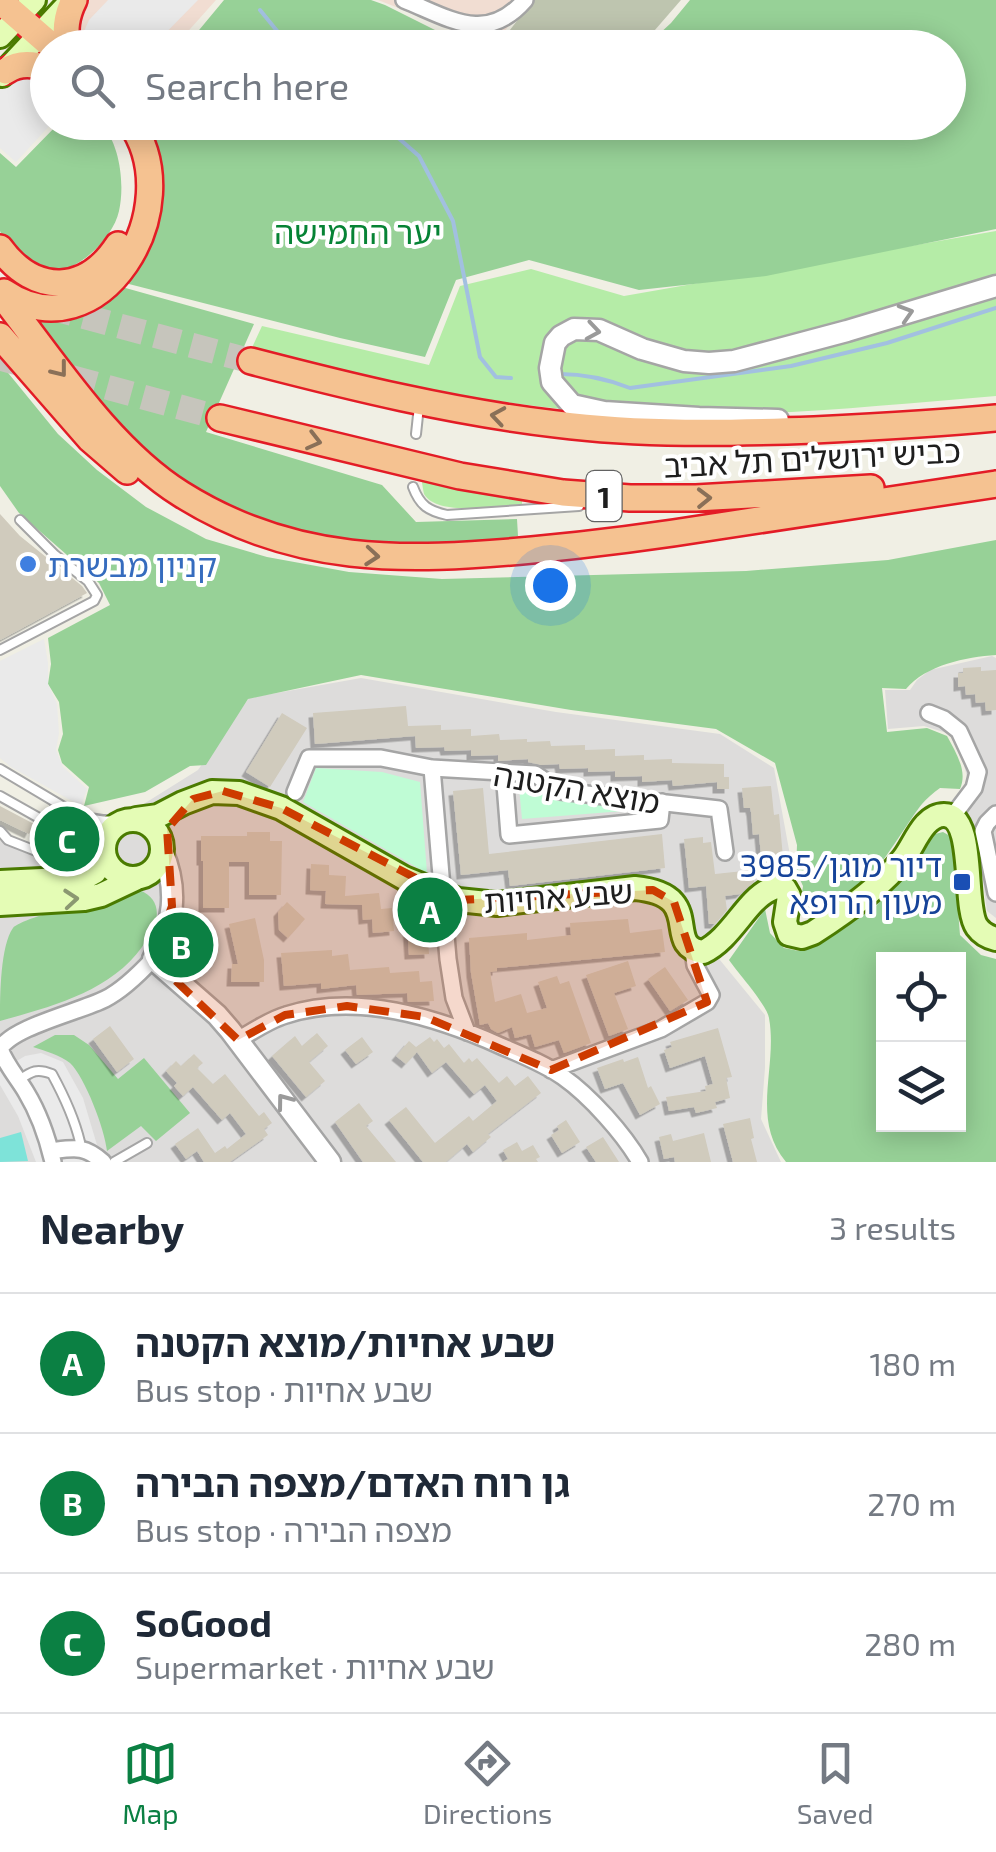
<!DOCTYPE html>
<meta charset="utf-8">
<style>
:root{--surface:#fff;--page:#f2f2f3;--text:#1f2937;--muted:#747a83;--line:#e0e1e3;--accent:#0b8043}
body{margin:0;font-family:"Exo 2","Noto Sans Hebrew",sans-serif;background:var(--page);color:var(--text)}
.controls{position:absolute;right:30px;bottom:30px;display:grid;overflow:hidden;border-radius:0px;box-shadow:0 5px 25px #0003}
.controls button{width:90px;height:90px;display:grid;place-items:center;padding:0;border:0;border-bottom:2px solid var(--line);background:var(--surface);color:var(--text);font:50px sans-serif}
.you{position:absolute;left:550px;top:585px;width:35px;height:35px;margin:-25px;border:8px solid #fff;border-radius:50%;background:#1a73e8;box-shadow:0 0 0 15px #1a73e833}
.badge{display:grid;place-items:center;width:65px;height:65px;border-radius:50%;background:var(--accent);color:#fff;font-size:32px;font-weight:700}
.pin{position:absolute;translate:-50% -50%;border:5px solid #fff;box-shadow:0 2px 10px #0006}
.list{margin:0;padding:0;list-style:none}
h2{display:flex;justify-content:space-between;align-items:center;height:130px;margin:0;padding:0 40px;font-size:42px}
h2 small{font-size:32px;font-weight:400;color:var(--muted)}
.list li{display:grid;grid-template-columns:65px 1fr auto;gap:30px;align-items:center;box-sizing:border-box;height:140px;padding:0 40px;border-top:2px solid var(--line)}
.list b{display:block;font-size:38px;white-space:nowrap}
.list p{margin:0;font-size:32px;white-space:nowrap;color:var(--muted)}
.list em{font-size:32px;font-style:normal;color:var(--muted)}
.icon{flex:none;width:55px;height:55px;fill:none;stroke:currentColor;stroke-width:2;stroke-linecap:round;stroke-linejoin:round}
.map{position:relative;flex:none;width:996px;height:1162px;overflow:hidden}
.search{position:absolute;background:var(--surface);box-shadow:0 5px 25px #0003;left:30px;right:30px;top:30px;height:110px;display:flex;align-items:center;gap:25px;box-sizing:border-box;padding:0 35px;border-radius:55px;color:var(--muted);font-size:38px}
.sheet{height:550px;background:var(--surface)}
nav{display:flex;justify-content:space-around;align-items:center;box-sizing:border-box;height:140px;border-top:2px solid var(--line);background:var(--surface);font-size:28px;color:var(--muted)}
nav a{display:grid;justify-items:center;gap:5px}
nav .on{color:var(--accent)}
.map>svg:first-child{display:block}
.residential{fill:#dddcdb}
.commercial{fill:#f1ddd2}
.construction{fill:#bec5af}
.grass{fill:#b5eca7}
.forest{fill:#97d197;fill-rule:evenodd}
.park{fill:#bffcd5}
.pitch{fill:#7ee3d9}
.parking{fill:#eaeaea}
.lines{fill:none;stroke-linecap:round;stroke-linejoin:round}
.stream{stroke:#a2c0e0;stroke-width:4}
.building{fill:#d0cbbd;filter:url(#shadow)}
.trunk-tunnel{stroke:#c6c5bc;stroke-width:25;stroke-dasharray:25 12;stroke-linecap:butt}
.service-casing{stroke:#a5a5a5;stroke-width:12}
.minor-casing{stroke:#a5a5a5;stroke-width:20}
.tertiary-casing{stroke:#a5a5a5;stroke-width:25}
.secondary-casing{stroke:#4a7b00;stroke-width:28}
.trunk-casing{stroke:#e31c26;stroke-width:30}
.service{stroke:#fff;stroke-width:8}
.minor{stroke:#fff;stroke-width:15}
.tertiary{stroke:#fff;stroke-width:20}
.secondary{stroke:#e4fcb5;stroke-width:22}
.trunk{stroke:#f5c291;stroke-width:25}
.oneway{stroke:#9a9a9a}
.oneway2{stroke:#8a7058}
.oneway3{stroke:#8b9871}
.marked{fill:#cd3b00;fill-opacity:0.2;stroke:#cd3b00;stroke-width:8;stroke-dasharray:20 12;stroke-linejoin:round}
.shop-dot{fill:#3f7fe0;stroke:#fff;stroke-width:4}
.transit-dot{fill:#1a4fb4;stroke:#fff;stroke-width:4}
.labels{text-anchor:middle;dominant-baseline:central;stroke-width:8;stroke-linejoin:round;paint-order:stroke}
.shield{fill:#fff;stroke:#626262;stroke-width:2.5}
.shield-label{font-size:30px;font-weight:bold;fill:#1e1e1e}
.park-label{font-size:32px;fill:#068335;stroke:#fff}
.street-label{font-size:32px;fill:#1e1e1e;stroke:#fff}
.shop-label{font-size:32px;fill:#366cbe;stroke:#fff;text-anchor:start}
.transit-label{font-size:32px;fill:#164399;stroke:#fff;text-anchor:end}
</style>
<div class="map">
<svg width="996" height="1162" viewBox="0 0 996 1162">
<defs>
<filter id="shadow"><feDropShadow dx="-4.5" dy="4.5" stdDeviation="0" flood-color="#0004"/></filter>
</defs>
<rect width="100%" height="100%" fill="#f0efe4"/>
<path class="residential" d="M992,656L996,658V918L987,911L976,832L962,815L949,810L968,781L961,753L950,734L924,726L888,729L885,690H910L917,680L930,670Z
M361,678L556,712L720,734L774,768L792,866L706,943L765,1015V1068L761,1119L781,1162H0V841L70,850L198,770L249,698Z"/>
<path class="commercial" d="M83,0H216L174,47L75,48L73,43Z
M378,0H529L496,42L467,35Z"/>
<path class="construction" d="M533,0H681L648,38L632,47L496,48Z"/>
<path class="grass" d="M996,231V396C875,406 753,419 632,414C503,409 375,379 249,354L262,326L429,365L460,286L531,269L624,296Z
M421,477L522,495V504C500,506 437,517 424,494C423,490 422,482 421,477Z"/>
<path class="forest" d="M224,0H371L385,5L443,34L489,47H185Z
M690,0H996V229L766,276L639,290L529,260L456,280L425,357L340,338L125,283L143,255L141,123L948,122V48L645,47L671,23Z
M59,123H101C120,144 125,184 119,211C113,240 70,282 38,269C34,267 30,263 26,259C18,253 4,242 0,231C0,221 0,168 0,153L16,167Z
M122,287L254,324L206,432L382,485L416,522L517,519L518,536L450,549L353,545L242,516L199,494L154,457L105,408L26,314L103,302Z
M0,363L58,434L97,470L146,507L206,539L267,557L349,572L442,579L746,571L888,560L996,540V655C966,657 926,665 906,689L882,688L887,732L927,728L947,736C956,753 968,771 960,789L940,788C933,793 927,798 922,804C901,829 841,944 799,914L803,886L796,871L797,845L775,763L716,729L571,710L361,675L248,699L206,765L190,766L145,792L84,806L89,787L62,763L58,750L63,734L59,702L48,684L51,664L48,638L110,605L99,583L19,513L0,486Z
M943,832L952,837L960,935L981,955L996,959V1162H786C750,1118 778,1068 769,1018C767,1005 738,973 729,960L765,909L770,933L784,948L799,951L874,908L919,861L931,835ZM884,959H958V1124H884Z
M140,890C154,897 159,906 156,921C155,932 148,938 142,947C110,992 50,1007 0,1021C0,998 0,946 13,928C23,916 119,895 140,890Z
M55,1035H74L89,1045L118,1079L144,1058L190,1113L156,1141L141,1126L107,1151C105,1130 85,1077 70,1063C60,1055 45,1051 33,1047Z"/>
<path class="park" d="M316,768L382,772L420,782L427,873L303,802Z
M519,787L540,789L554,798L636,810L522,819Z"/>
<path class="pitch" d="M21,1132L28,1161L0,1162V1138Z"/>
<path class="parking" d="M108,0H198L152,47H84L79,43L89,20Z
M10,75L47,77L48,122L52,123L16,162L0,148V86Z
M44,639L48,663V684L57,704L59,733L56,750L63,767L87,789L81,806L11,767L0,758V661Z
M41,1053L63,1062L83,1098L97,1145L85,1162H36L18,1116L0,1085V1071L25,1056Z"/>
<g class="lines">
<path class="stream" d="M260,10L291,48
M380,122L419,156L453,221L480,357L496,377L511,378
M560,374C585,374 607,379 630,388L791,366L887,343L996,308"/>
</g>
<path class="building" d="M0,514L20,536L82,586L87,593L0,640Z
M981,667V671L996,670V710L986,711L985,702L976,703L975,694L966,695L965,686L958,687V673H963V668Z
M406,706L408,726L441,725V730L471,729V736L499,734L500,740L527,739V742L550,741L551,746L585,745V750L615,749V756L644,755V760L672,759V763L724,764V777H729V789H717V782L673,786L672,780L642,782V776L615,777V771L588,772V768L560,769L559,764L541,765L528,762V759L498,761V755L471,756V750L445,751L444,747L416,748L415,736L315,744L313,713Z
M282,713L307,728L270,787L246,772Z
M771,786L774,815L779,814L784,868L756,871L755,856H761L759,834L753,835L751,812L750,808H744L742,788Z
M483,788L489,854L662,834L665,868L510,886L508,870L461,875L453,791Z
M0,806L34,824L29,834L0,820Z
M65,825L78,830L71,851L58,846Z
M247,832H270V841H282L281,895H249V862H229V908H203V861H201V836H247Z
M703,837V843L711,842L715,874L753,870L754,882L740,894L725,896L727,910L715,924H709L706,886L689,888L684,839Z
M311,864L329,865V875L346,876L345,896L379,893L381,909L392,908L394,931L373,933L372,919L363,920L362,905L325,904L326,891L310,890Z
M287,902L305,919L288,938L279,930L278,912Z
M255,918L264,960V982H231L232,964H238L229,924Z
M628,919L630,933L662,929L665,952L497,968V971L490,972L495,1002L521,994L527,1013L547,1008L538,982L557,976L560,984L569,981L591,1043L564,1053L559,1040L535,1047L531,1034L515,1038L512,1027L498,1033L491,1029L488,1023L480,1025L471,973L469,938L527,933V940L571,935L570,923Z
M427,923L429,954L409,955L407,924Z
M332,950V956L348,954L350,970L389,967L390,973L419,971L420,982L432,981L434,1001L408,1002L407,993L357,995L356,985L321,989V983L284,986L281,953Z
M628,961L636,986L614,993L628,1029L609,1036L586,975Z
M665,967L688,1000L670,1011L648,979Z
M110,1026L134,1059L117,1072L93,1039Z
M718,1028L732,1077L726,1078L730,1098L715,1102L717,1108L696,1113L694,1107L669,1111L666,1097L706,1091L705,1086L713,1084L705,1056L670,1068L664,1050L672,1047L670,1042Z
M317,1033L328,1046L309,1062L325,1081L306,1097L272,1056L295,1036L302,1046Z
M362,1037L373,1052L356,1064L345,1050Z
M430,1037L434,1042L437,1039L444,1048L449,1044L464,1063L469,1058L472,1062L477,1058L499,1083L507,1076L515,1086L528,1076L541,1093L488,1134L491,1137L473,1152L467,1144L446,1162H423L389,1120L406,1107L435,1143L469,1116L473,1121L497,1101L485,1085L474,1094L446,1062L432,1073L417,1052L406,1064L396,1056L409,1041L416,1047Z
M194,1054L203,1063L197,1068L213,1084L225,1074L259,1116L264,1112L272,1123L264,1129L268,1135L230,1162H204L197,1151L186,1159L175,1144L198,1128L215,1153L225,1146L227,1149L246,1134L230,1113L222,1120L193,1087L183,1096L174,1086L177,1083L166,1071L176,1061L181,1066Z
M638,1057L648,1088L651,1086L660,1104L640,1115L623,1083L605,1089L597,1068L623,1059L624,1062Z
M359,1103L373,1121L366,1126L396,1162H363L335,1122Z
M750,1118L754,1138L751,1139L757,1162H733L723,1124Z
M566,1120L580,1142L562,1153L551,1135L559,1130L557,1126Z
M704,1133L711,1162H675L674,1157L664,1159L659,1137L671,1134L673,1141Z
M603,1137L619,1162H596L586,1147Z
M517,1142L522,1151L533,1145L540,1157L536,1159L538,1162H503L508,1159L503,1150Z"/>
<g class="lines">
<path class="trunk-tunnel" d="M48,307L251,361
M0,358L220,418"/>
<defs>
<path id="service" d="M416,434L419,406
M413,487C420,506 429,511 447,515L579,506
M0,650L94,601L97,595L88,581L55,555L20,520
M0,769L89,822
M0,796L48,823
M0,831L8,840L36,851L57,803
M19,1080C32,1071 37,1068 52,1074C64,1096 74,1117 80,1142L76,1148
M114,1162L147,1143"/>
<path id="minor" d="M404,0C449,18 486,45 525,0
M929,713L944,719L959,731L978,772L974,788L952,817
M432,768L448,959L454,998L467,1032
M504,772L509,835L660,820L662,802
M295,792L309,758H381L432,768L535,774L560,791L719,809L725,852
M996,814L987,823L983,831L996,893
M89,822L102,824H118
M89,822L95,826L104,842
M238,1040C253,1031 269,1020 286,1015C357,992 436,1017 501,1046C522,1055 545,1064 563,1077C590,1096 624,1134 640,1162
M551,1070L661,1029L707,1002L711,995L695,965L693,951
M50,1151C75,1148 84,1145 103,1162
M53,1162C47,1136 40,1115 26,1092C17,1077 6,1065 0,1049C12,1027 79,1012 105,999C123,990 139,974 153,959"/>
<path id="tertiary" d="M778,420L699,418L604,412L572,405L552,382L550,368L555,343L561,336L574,329L599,330L642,349L684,361L709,363L734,361L847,331L996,286
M162,851C178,887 175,926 153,959L217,1015L230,1030L330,1162"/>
<path id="secondary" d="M0,36L34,0
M2,75L72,0
M136,819L158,816L183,803L212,792L239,793L281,808L404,878L458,900L497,904L635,888C708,895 661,946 703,952C731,939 746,901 769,890C777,886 777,887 785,889L789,896L785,922L789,934L802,937L813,933C841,915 883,885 903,859C914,846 923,815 944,815C977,815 962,906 977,927C982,934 988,937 996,939
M104 849a29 29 0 1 1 58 0a29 29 0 1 1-58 0Z
M0,882L84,878L95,872L104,854
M0,904L84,899L101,895L137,878"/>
<path id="trunk" d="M0,1L54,48
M68,48C64,30 66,16 74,0
M6,71C19,62 33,63 48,69
M0,248C35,296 86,294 118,245
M4,292C99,357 191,208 130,122
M0,293C53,360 108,448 181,494C294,565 404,562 532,550C595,544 657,536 719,526C812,512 904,498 996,484
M0,336L90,439L127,471
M251,361C351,387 453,412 556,424C642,435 728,433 814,430C875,427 935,424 996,418
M220,418L460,476L563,493L630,498H696L871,488"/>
</defs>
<use href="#service" class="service-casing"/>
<use href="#minor" class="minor-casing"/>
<use href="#tertiary" class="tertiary-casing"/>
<use href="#secondary" class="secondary-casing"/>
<use href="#trunk" class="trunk-casing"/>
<use href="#service" class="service"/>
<use href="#minor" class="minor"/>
<use href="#tertiary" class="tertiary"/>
<use href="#secondary" class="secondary"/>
<use href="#trunk" class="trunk"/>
</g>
<defs><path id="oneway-chevron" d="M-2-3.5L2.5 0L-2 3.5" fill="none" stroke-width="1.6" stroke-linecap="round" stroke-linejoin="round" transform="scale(2.5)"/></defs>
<g class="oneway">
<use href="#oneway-chevron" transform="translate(906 313) rotate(-17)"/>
<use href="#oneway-chevron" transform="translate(593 331) rotate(9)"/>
<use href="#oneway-chevron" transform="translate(284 1101) rotate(-127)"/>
</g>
<g class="oneway2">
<use href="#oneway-chevron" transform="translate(60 370) rotate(52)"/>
<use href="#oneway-chevron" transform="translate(498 416) rotate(-171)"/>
<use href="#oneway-chevron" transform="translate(314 441) rotate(14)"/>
<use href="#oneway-chevron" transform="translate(704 498) rotate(-1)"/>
<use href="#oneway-chevron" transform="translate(372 556) rotate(5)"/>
</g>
<use class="oneway3" href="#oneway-chevron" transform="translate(71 899) rotate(-5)"/>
<path class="marked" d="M223,791L281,808L458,900L653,890L674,902L707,1002L551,1070L425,1017L347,1006L285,1015L238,1040L153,959L172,906L167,829L193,799Z"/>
<circle class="shop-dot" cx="28" cy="564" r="10"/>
<rect class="transit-dot" x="952" y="872" width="20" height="20" rx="5"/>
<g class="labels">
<rect class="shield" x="586.5" y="471" width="35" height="50" rx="8"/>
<g class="shield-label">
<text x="604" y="496">1</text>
</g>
<g class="park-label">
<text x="358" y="231">יער החמישה</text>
</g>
<g class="street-label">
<text transform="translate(812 457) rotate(-3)">כביש ירושלים תל אביב</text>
<text transform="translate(577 787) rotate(10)">מוצא הקטנה</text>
<text transform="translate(558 895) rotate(-4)">שבע אחיות</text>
</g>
<g class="shop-label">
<text x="48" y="564">קניון מבשרת</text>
</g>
<g class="transit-label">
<text x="942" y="864">3985/דיור מוגן<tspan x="942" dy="37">מעון הרופא</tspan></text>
</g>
</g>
</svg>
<div class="controls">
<button><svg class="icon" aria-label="locate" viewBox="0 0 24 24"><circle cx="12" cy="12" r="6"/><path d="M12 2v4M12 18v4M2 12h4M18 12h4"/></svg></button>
<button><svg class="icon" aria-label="layers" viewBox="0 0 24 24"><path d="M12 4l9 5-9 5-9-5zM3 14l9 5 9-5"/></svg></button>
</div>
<div class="you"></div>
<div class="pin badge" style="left:430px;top:910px">A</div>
<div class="pin badge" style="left:181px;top:945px">B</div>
<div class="pin badge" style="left:67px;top:839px">C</div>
<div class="search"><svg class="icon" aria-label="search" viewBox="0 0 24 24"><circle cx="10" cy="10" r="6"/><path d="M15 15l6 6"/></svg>Search here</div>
</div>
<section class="sheet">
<h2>Nearby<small>3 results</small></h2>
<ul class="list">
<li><span class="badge">A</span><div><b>שבע אחיות/מוצא הקטנה</b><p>Bus stop · שבע אחיות</p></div><em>180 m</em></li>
<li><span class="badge">B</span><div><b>גן רוח האדם/מצפה הבירה</b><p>Bus stop · מצפה הבירה</p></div><em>270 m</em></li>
<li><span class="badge">C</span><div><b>SoGood</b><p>Supermarket · שבע אחיות</p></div><em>280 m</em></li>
</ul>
</section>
<nav>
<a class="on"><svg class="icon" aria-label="map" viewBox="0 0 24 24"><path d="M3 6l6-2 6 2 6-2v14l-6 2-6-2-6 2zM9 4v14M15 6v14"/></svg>Map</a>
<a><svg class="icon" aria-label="directions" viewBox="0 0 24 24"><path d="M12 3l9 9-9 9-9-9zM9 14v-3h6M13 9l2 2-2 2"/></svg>Directions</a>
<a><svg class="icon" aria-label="saved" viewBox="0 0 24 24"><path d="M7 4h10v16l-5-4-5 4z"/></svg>Saved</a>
</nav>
